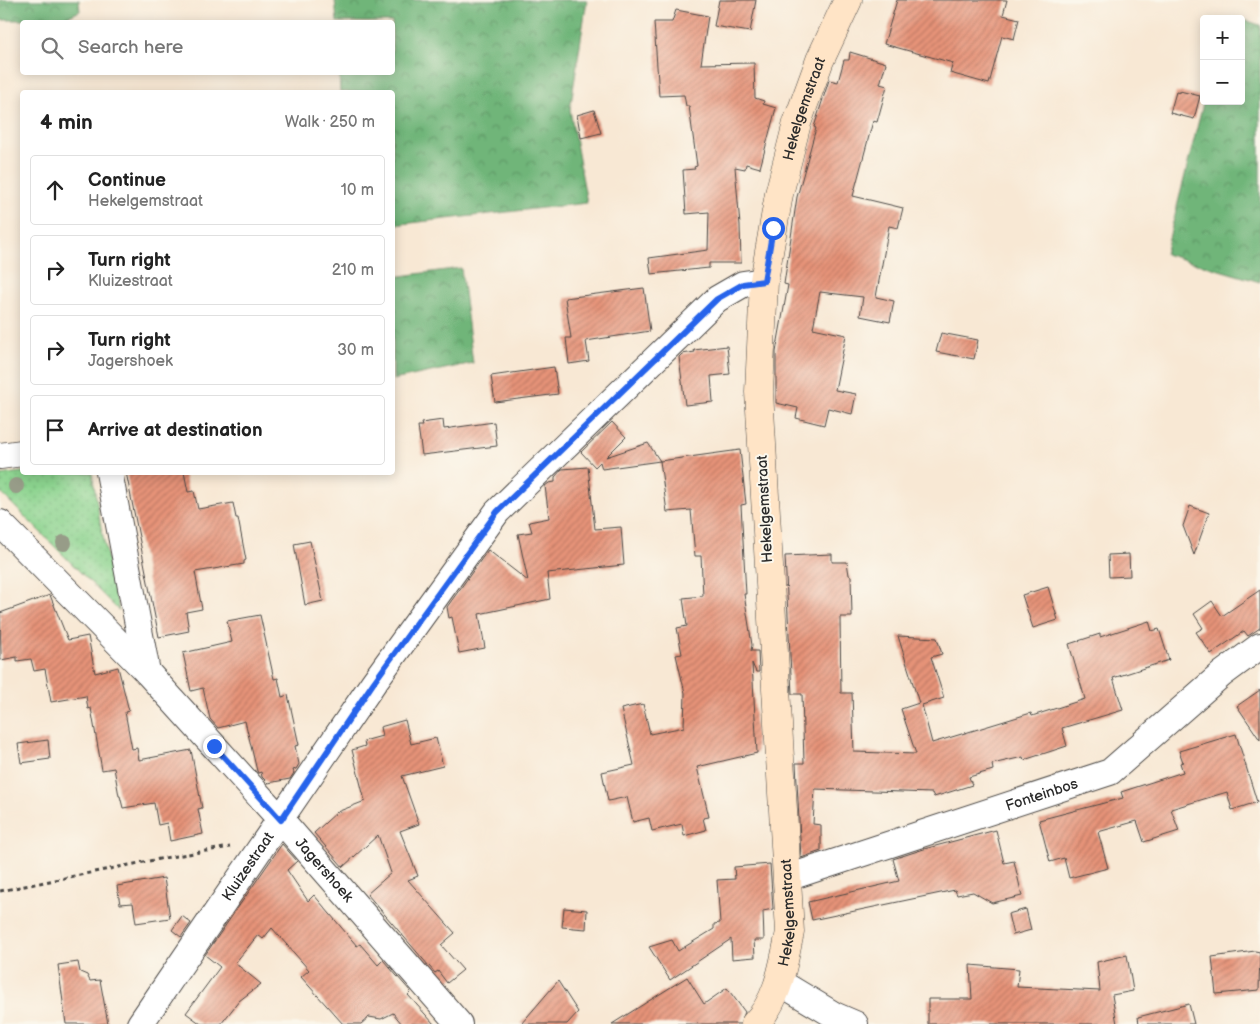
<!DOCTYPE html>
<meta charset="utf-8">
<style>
:root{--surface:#fff;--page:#f6f6f6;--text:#222;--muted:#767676;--line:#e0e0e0}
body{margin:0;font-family:"Balsamiq Sans",sans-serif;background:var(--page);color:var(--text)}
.controls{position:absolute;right:15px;top:15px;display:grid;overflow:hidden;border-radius:5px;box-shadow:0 2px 12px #0003}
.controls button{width:45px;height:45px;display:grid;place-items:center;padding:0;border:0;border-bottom:1px solid var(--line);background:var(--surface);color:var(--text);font:25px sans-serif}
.stop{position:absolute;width:15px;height:15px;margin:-11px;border:4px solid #2563eb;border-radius:50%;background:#fff}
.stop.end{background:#2563eb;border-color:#fff;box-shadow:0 1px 5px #0008}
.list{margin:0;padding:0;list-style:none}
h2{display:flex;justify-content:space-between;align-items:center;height:65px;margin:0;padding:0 20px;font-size:21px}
h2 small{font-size:16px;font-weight:400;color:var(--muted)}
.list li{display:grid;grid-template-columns:32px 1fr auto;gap:15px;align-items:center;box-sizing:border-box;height:70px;margin:0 10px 10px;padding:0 10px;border:1px solid var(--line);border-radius:5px}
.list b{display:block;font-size:19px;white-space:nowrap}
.list p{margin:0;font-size:16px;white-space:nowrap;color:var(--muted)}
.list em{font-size:16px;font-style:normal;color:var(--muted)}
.icon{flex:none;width:28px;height:28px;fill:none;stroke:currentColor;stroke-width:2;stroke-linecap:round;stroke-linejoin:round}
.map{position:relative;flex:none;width:1260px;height:1024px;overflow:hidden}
.search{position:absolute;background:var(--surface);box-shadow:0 2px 12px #0003;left:20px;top:20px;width:375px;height:55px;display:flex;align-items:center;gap:12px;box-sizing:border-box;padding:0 18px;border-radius:5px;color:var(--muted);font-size:19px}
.panel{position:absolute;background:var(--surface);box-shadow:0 2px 12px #0003;left:20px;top:90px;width:375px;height:385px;border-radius:5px}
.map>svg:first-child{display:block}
.green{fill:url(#green-dots);stroke:#5b7f5c}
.forest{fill:url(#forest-crowns);stroke:#4e7052}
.building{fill:url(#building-hatch)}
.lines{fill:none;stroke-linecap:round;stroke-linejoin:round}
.street-casing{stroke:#4a4744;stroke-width:28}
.secondary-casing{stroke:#4a4744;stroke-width:29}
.path{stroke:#4a4744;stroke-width:3;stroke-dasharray:4 4;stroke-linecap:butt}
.street{stroke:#fff;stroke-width:26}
.secondary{stroke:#ffe4c6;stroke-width:28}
.tree{fill:#979c88}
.route{stroke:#2563eb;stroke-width:6}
.labels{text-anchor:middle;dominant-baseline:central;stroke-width:4;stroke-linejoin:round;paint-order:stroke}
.street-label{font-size:15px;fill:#2b2b2b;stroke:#fbf7ec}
</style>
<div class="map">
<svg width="1260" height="1024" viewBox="0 0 1260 1024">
<defs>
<pattern id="green-dots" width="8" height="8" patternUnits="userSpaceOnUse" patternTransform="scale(1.25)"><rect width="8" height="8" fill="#8bd38e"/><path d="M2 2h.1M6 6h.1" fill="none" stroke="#78b57b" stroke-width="1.8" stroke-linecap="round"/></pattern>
<pattern id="forest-crowns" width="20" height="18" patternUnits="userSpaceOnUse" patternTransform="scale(1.25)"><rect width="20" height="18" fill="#70b579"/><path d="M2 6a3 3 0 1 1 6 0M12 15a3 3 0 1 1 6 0" fill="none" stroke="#5c9363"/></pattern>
<pattern id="building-hatch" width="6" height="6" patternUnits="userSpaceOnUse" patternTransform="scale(1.25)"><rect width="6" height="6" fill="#e69378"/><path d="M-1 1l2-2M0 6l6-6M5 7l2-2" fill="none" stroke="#bb7863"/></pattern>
</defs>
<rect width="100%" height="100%" fill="#fbf7ec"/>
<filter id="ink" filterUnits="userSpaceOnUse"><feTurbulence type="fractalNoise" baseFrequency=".02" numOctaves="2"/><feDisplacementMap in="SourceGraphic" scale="10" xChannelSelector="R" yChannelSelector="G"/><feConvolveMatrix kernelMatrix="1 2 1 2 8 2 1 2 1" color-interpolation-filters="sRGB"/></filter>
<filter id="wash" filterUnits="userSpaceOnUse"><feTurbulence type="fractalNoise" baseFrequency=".0096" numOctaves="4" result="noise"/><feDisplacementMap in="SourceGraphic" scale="20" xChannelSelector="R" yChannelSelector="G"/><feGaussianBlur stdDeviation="1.12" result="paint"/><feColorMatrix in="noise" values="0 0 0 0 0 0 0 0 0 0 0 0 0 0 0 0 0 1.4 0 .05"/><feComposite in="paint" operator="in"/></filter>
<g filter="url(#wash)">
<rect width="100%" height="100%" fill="#f8e8d4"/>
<path class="green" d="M22,472L92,473L101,527L119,611L0,492V475Z"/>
<path class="forest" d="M0,0H79L80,11L61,20H0Z
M335,0H587L570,110L587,203L393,225L392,92H340L339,73L392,72V22H337Z
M1241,19L1260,25V282L1165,254L1204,100L1241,101Z
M461,268L473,363L393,380V277Z"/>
<g id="blocks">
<path class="building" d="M719,0H756L750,32L714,26Z
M897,0H1007L1003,15L1019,19L1014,39L1002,36L989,84L950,73L953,63L884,44Z
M676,10L708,16L701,64L754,63L755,98L764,101L763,104L776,108L760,168L746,164L745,169L735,167L740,225L741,263H709V268L651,274L649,258L708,250L709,212L686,214L683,170L695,169L694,167L697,166L689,106H686L684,95L659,96L654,22H672Z
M850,52L886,63L880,84L887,86L877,122L873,121L853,196L903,208L898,228L889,226L876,297L894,301L890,322L860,316L863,297L820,292L813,328L846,335L835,390L856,394L852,414L828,408L824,425L796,418L798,408L776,403V352L788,285L784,284L797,197L816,128L814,127L829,80L838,82L844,60H849Z
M1180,91L1200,96L1194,119L1170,113L1176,92L1180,93Z
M594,110L601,133L581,138L577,115Z
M644,288L650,331L586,341L589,361L569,364L566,338H571L565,298Z
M941,333L978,340L974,359L936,352Z
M727,346L730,374L711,376L713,402L685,405L679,357L682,354L695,352L694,350Z
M554,367L558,394L495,402L491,376Z
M443,420L444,429L494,422L497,446L422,455L418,426H422L421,423Z
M612,422L626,437L606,457L648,443L660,461L602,469L600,462L595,467L581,452Z
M740,450L746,504L741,505L746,594H744L752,645L751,651H758L759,672H756L752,663L757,753L697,767L709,817L703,818L706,830L684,836L682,824L652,831L649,818L633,822L627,797L608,801L602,772L634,765L621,709L643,704L650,734L684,727L685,693L676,655L682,654L677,628L687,626L683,598L703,596L701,556H695L691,510L667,512L660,461Z
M588,467L595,529L621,527L624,565L547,573L550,599L479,614L485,648L459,653L452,617L449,618L447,607L488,550L528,581L518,534L532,532L529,522L549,518L545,486L549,483L555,482V477L562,469Z
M126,472H184L188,492L194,491L198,509L233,503L236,518H238L246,560L244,561V564L195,572L202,609L186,612L189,631L159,637Z
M1190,506L1209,513L1194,555L1183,526Z
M310,541L323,601L305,605L294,544Z
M832,554V562H847L849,575L851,576L852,617H840L841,693H852L854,752L916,754L901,709L919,703L898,636L937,638L942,654L931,657L944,698L922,705L932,743L1031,713L1032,716L1085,699L1069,644L1100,634V637L1149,621L1152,631L1159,629L1169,660L1113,678L1123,710L1062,728L1067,746L1024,760L1023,757L992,764L993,770L969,777L972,785L934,797L932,793L815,789L813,824L821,825V851L801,858L796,763H804L802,694H792L785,556Z
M1129,554L1130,576L1109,577L1108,555Z
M1048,587L1058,620L1033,628L1022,595Z
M1260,590V628L1248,636L1244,631L1211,654L1196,632L1203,628L1194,614L1212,601L1222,616Z
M50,595L68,640L88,636L95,673L118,667L129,711L125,712L132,749L137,748L139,760L191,750L202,808L198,809L203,834L170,841L167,823L158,825L154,803L123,808L120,796H119L114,768L102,770L91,708L88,709L86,696L51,702L45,669L34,671L31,659L17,661V657L1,660L0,613Z
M260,615L274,679L278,678L282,697L288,695L299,745L295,746L299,764L296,769L293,770L294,773L290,779L268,783L262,777L261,772L258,773L257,771L245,721L218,728L210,719L203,688L191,691L183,653L232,642L227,621Z
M1260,690V740L1237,706Z
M405,720L411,744L436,738L443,766L402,776L419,824L400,831L418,876L408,880L455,933L441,945L463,970L447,983L438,971L435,973L367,894L391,873L378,835L343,867L314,833L337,812L365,801L352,750L365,746L364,741L382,736L380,727Z
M1236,734L1257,802L1232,810L1227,792L1171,809L1179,831L1144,842L1137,821L1098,832L1108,868L1069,878L1064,858L1050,862L1039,820L1123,798L1121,792L1183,772L1180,763L1183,762L1179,751Z
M48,740L50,759L21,763L18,744Z
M996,830L1004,863L1014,861L1022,896L992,903L973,892L957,895L955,890L812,920L808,902L899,881L893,859L924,849Z
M282,844L297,861L287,870L308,901L314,895L357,946L360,944L378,965L383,960L411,992L408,995L434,1024H402L393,1013L381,1019L369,1017L361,1024H343L301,977L309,970L272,928L263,939L258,935L235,963L261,984L239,1001L221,1024H201L186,1013L220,967L205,955Z
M770,864L773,909L763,911L764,940H754L755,957L732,959L731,939L670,980L649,947L672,940L678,951L714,929V924L720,923L717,880L735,879L734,867Z
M164,878L170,918L136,923L133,903L120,904L117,886Z
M564,908L587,910L586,929L562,927Z
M1026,909L1031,930L1013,935L1008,914Z
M182,916L191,923L181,937L172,930Z
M1255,951L1260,952L1259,990L1216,994L1212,957Z
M1127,955L1133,991L1112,995L1117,1024H928V999H972L970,965L1019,969L1017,987L1100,991L1097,962Z
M78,962L80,972L87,975L90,981L100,980L108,1024H66L58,965Z
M687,977L704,1004L727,988L745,1012L740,1024H612Z
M558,981L578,1012L567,1024H521Z
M1189,1004L1194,1024H1139L1138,1017Z"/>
</g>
</g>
<g filter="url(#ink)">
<use href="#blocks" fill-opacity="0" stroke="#4a4744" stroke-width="1"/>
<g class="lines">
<defs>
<g id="street">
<path d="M0,456L22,453"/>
<path d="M109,472L147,672"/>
<path id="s1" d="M0,523L147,672L281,820L459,1024"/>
<path id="s2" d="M787,878L1110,772L1222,674L1260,646"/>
<path d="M779,982L834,1015L855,1024"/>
<path id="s3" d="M140,1024L374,682L497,512L717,299L743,284L764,281"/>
</g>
<g id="secondary">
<path id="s4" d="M755,1024C779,999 783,965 790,932L759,392L764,281L779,194L797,123L820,60L848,0"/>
</g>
</defs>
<use href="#street" class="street-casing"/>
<use href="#secondary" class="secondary-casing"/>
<path class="path" d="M0,891L164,858L230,847"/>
<use href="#street" class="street"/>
<use href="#secondary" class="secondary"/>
</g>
<g class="tree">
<circle cx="16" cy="486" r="8"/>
<circle cx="64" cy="543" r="8"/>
</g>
</g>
<g class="lines" filter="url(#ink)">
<path class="route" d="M214,746L281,820L374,682L497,512L717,299L743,284L764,281L773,228"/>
</g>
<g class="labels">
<g class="street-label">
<text stroke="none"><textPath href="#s4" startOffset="929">Hekelgemstraat</textPath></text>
<text transform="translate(765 509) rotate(-93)">Hekelgemstraat</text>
<text stroke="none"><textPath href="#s2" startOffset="268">Fonteinbos</textPath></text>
<text stroke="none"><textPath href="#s3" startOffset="191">Kluizestraat</textPath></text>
<text stroke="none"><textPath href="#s1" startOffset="475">Jagershoek</textPath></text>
<text stroke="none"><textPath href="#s4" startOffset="119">Hekelgemstraat</textPath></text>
</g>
</g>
</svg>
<div class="controls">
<button>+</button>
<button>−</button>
</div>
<div class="stop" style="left:773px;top:228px"></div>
<div class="stop end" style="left:214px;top:746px"></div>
<div class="search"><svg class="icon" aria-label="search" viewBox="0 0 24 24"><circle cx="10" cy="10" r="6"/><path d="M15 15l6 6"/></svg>Search here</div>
<section class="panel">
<h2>4 min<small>Walk · 250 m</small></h2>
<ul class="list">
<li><svg class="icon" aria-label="ahead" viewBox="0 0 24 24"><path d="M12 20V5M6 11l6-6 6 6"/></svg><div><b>Continue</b><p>Hekelgemstraat</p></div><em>10 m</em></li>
<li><svg class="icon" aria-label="right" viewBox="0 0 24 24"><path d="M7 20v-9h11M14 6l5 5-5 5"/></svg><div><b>Turn right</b><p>Kluizestraat</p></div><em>210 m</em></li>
<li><svg class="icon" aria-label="right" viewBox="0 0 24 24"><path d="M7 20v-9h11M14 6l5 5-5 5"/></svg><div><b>Turn right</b><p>Jagershoek</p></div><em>30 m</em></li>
<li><svg class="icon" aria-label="arrive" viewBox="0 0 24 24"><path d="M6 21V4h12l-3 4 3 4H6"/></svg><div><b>Arrive at destination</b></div></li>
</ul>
</section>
</div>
